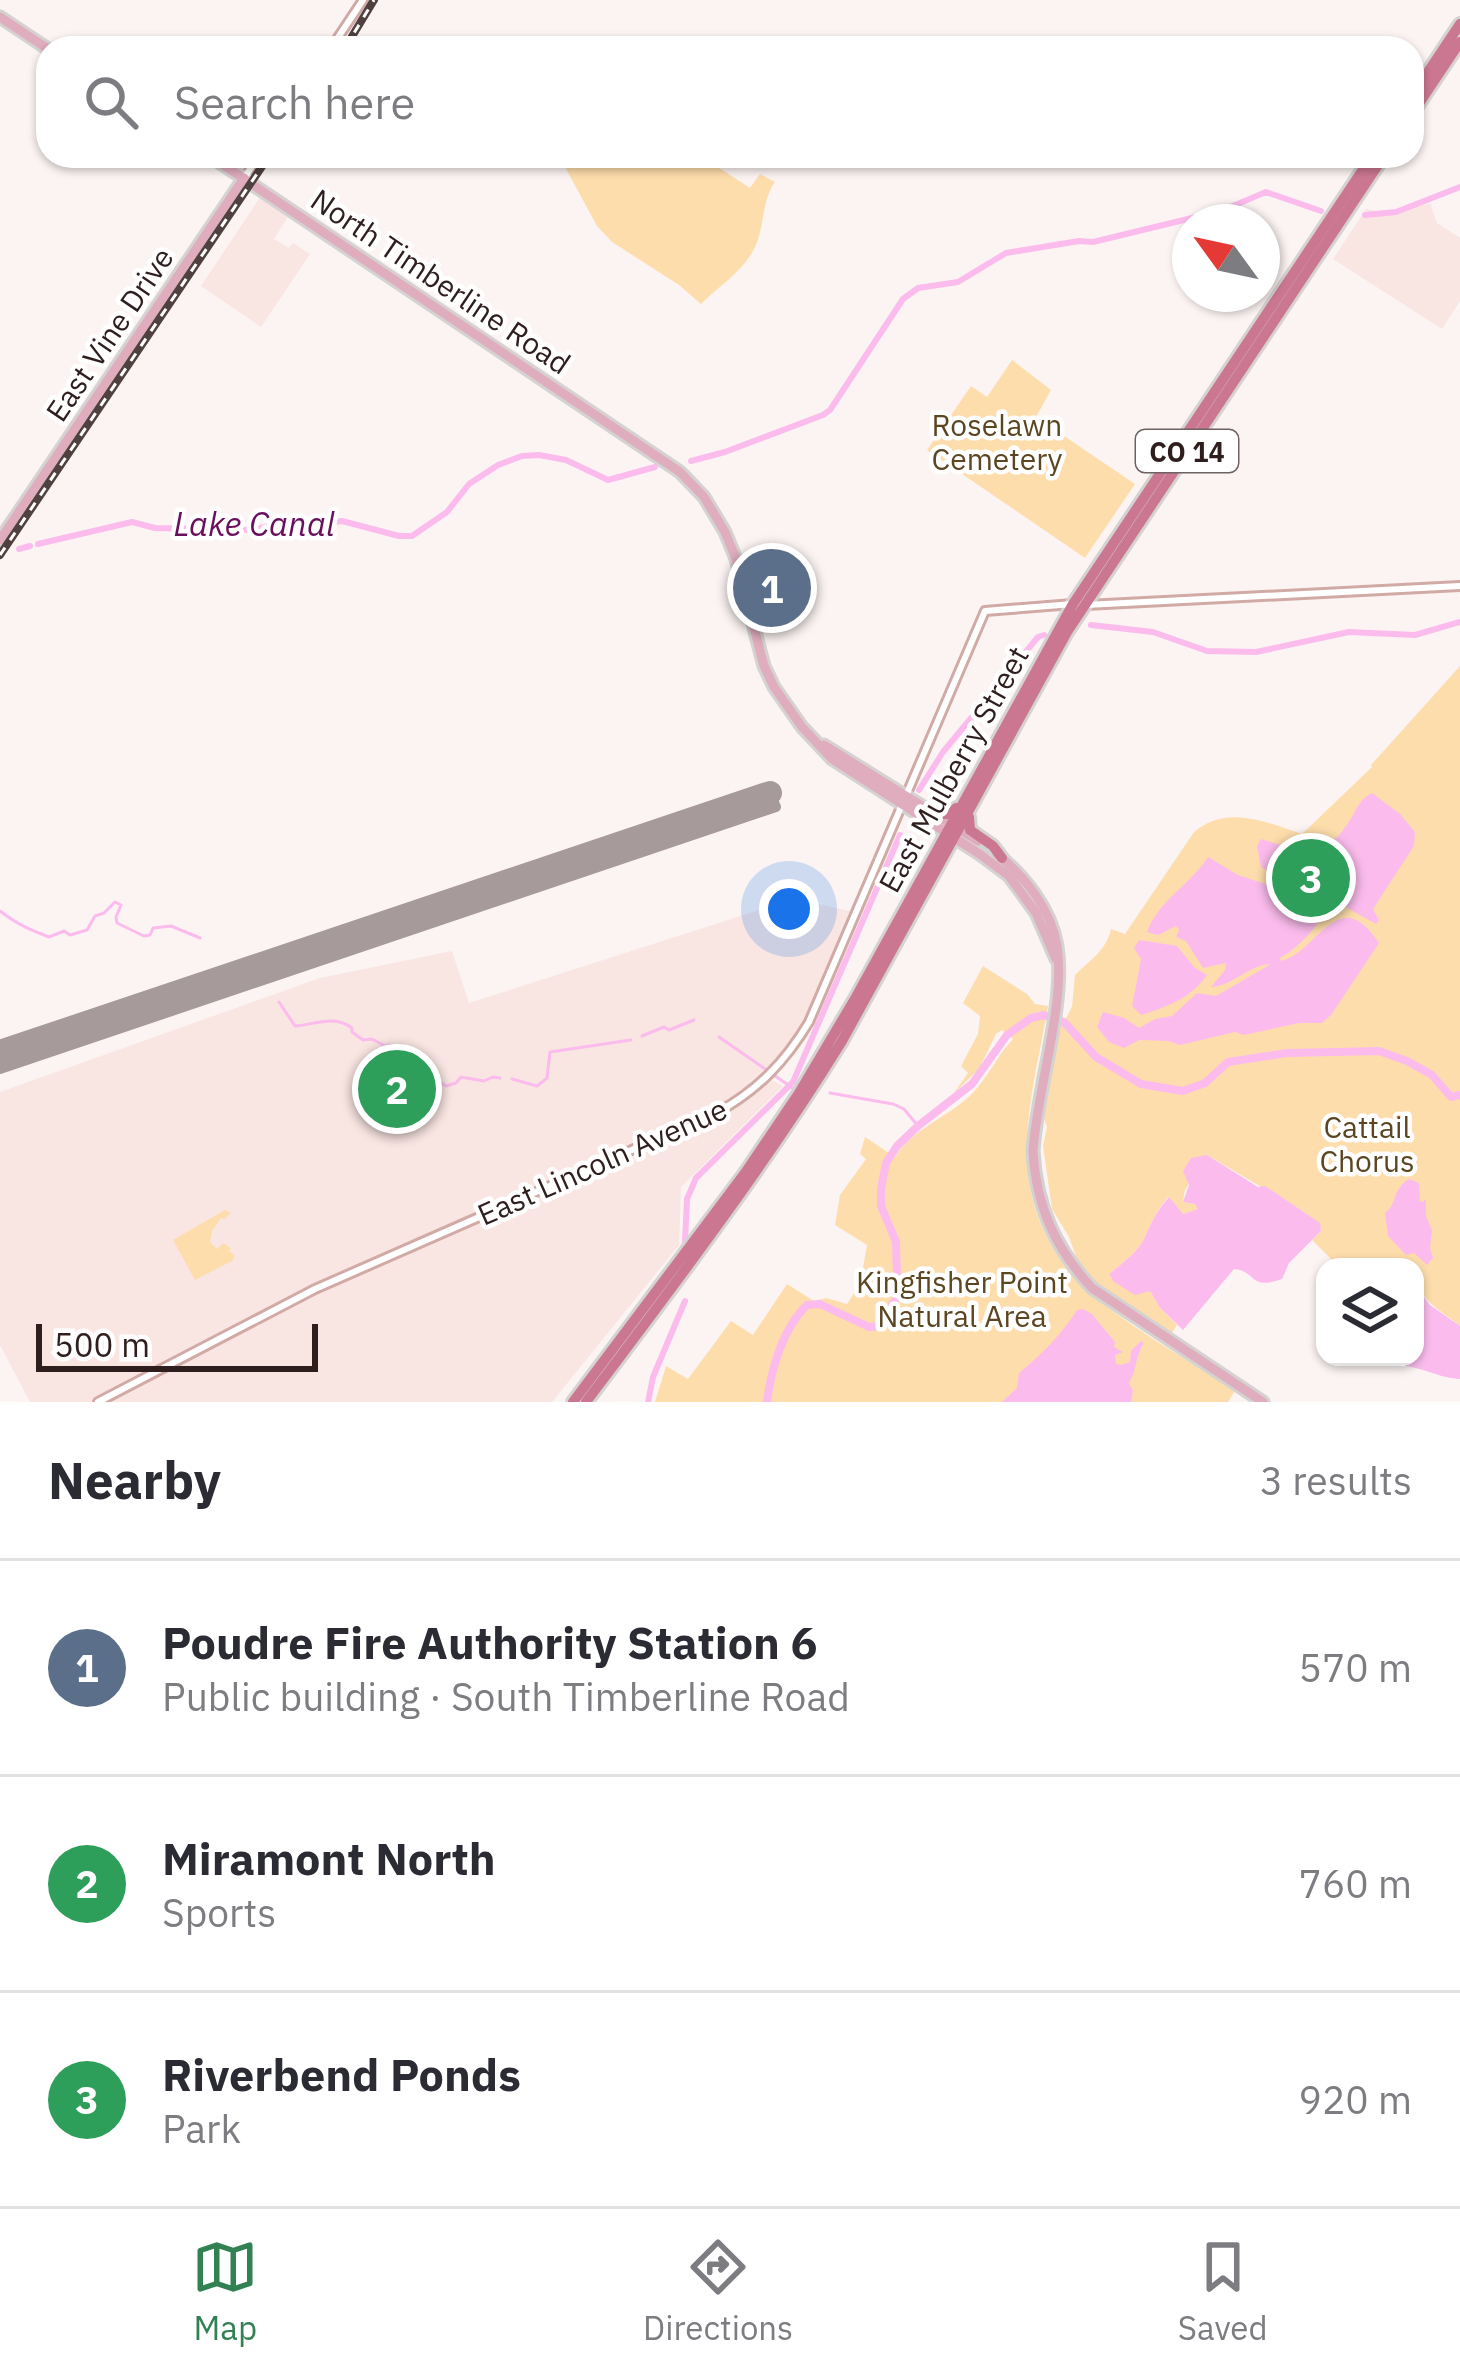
<!DOCTYPE html>
<meta charset="utf-8">
<style>
:root{--surface:#fff;--page:#f7f7f7;--text:#2b2b33;--muted:#7c7c81;--line:#e1e1e2;--accent:#318152}
body{margin:0;font-family:"IBM Plex Sans",sans-serif;background:var(--page);color:var(--text)}
.controls{position:absolute;right:36px;bottom:36px;display:grid;overflow:hidden;border-radius:24px;box-shadow:0 3px 9px #0004}
.controls button{width:108px;height:108px;display:grid;place-items:center;padding:0;border:0;border-bottom:3px solid var(--line);background:var(--surface);color:var(--text);font:60px sans-serif}
.compass{position:absolute;left:1172px;top:204px;width:108px;height:108px;border-radius:50%;background:var(--surface);box-shadow:0 3px 9px #0004;rotate:303deg}
.scale{position:absolute;left:36px;bottom:30px;width:282px;box-sizing:border-box;padding-left:12px;border:6px solid #2e1f1e;border-top:0;font-size:33px;line-height:42px;white-space:nowrap;color:#2e1f1e;-webkit-text-stroke:9px #fff;paint-order:stroke}
.you{position:absolute;left:789px;top:909px;width:42px;height:42px;margin:-30px;border:9px solid #fff;border-radius:50%;background:#1a73e8;box-shadow:0 0 0 18px #1a73e833}
.badge{display:grid;place-items:center;width:78px;height:78px;border-radius:50%;background:var(--accent);color:#fff;font-size:39px;font-weight:700}
.pin{position:absolute;translate:-50% -50%;border:6px solid #fff;box-shadow:0 3px 12px #0006}
.list{margin:0;padding:0;list-style:none}
h2{display:flex;justify-content:space-between;align-items:center;height:156px;margin:0;padding:0 48px;font-size:51px}
h2 small{font-size:39px;font-weight:400;color:var(--muted)}
.list li{display:grid;grid-template-columns:78px 1fr auto;gap:36px;align-items:center;box-sizing:border-box;height:216px;padding:0 48px;border-top:3px solid var(--line)}
.list b{display:block;font-size:45px;white-space:nowrap}
.list p{margin:0;font-size:39px;white-space:nowrap;color:var(--muted)}
.list em{font-size:39px;font-style:normal;color:var(--muted)}
.icon{flex:none;width:66px;height:66px;fill:none;stroke:currentColor;stroke-width:2;stroke-linecap:round;stroke-linejoin:round}
.map{position:relative;flex:none;width:1460px;height:1402px;overflow:hidden}
.search{position:absolute;background:var(--surface);box-shadow:0 3px 9px #0004;left:36px;right:36px;top:36px;height:132px;display:flex;align-items:center;gap:30px;box-sizing:border-box;padding:0 42px;border-radius:36px;color:var(--muted);font-size:45px}
.sheet{height:804px;background:var(--surface)}
nav{display:flex;justify-content:space-around;align-items:center;box-sizing:border-box;height:168px;border-top:3px solid var(--line);background:var(--surface);font-size:33px;color:var(--muted)}
nav a{display:grid;justify-items:center;gap:6px}
nav .on{color:var(--accent)}
.map>svg:first-child{display:block}
.built{fill:#f9e5e2}
.green{fill:#feddac}
.water{fill:#fbbced}
.lines{fill:none;stroke-linecap:round;stroke-linejoin:round}
.stream{stroke:#fbbced;stroke-width:3}
.canal{stroke:#fbbced;stroke-width:6}
.river{stroke:#fbbced;stroke-width:8}
.taxiway{stroke:#a69a9a;stroke-width:10}
.runway{stroke:#a69a9a;stroke-width:24}
.minor-casing{stroke:#d1aaa6;stroke-width:12}
.major-casing{stroke:#d5d2d2;stroke-width:15}
.highway-casing{stroke:#d5d2d2;stroke-width:16}
.minor{stroke:#fff;stroke-width:6}
.major{stroke:#e0adbe;stroke-width:9}
.highway{stroke:#cc7792;stroke-width:10}
.rail-casing{stroke:#4f4140;stroke-width:8}
.rail{stroke:#fff;stroke-width:3;stroke-dasharray:9;stroke-linecap:butt}
.labels{text-anchor:middle;dominant-baseline:central;stroke-width:9;stroke-linejoin:round;paint-order:stroke}
.shield{fill:#fff;stroke:#6d6262;stroke-width:3}
.shield-label{font-size:27px;font-weight:bold;fill:#2e1f1e}
.street-label{font-size:30px;fill:#2e1f1e;stroke:#fff}
.park-label{font-size:30px;fill:#5c4622;stroke:#fff}
.water-label{font-size:33px;font-style:italic;fill:#690f5d;stroke:#fff}
</style>
<div class="map">
<svg width="1460" height="1402" viewBox="0 0 1460 1402">
<rect width="100%" height="100%" fill="#fcf4f3"/>
<path class="built" d="M261,196L289,215L274,239L289,248L293,243L310,254L261,327L201,286Z
M1419,201L1425,205L1430,203L1437,223L1460,238V301L1442,329L1333,259L1366,209L1385,213Z
M794,899L850,911L805,1020L785,1050L762,1075L783,1086L681,1187L679,1245L552,1402H30L0,1345V1092L320,978L452,951L469,1003Z"/>
<path class="green" d="M559,156H701L750,188L760,174L775,182C761,201 765,227 755,247C743,272 720,285 701,304L679,285L612,242L597,226Z
M1012,360L1051,390L1036,417L1135,484L1085,558L927,450L971,386L987,397Z
M1460,666V1326C1437,1307 1415,1299 1415,1267H1339L1312,1240L1321,1231L1307,1214L1207,1155L1185,1190L1183,1202L1195,1204L1199,1209L1183,1214L1168,1197C1156,1211 1151,1224 1144,1239C1137,1253 1121,1264 1109,1274L1150,1291L1160,1308L1177,1325L1171,1334L1099,1286L1077,1259L1069,1237L1052,1209L1043,1146L1047,1127L1043,1115L1048,1099L1059,1021L1064,1022L1072,1007L1075,975C1089,961 1107,950 1111,929L1125,934L1194,832C1227,804 1266,822 1302,834L1372,767L1371,765Z
M983,966L1027,994L1035,1004L1048,1006C1040,1054 1026,1105 1027,1154C1029,1282 1137,1326 1230,1387L1235,1391L1228,1402H655L666,1366L688,1379L731,1321L753,1335L787,1284L814,1301L826,1298L847,1304L860,1284L867,1245L835,1225L840,1195L866,1159L860,1154L865,1137L895,1157C915,1125 956,1115 978,1087C991,1071 999,1054 1013,1039L1002,1030L996,1034L979,1069L953,1094L968,1073L961,1066L978,1034L980,1016L963,1003Z
M225,1210L231,1213L224,1219L221,1218L212,1231L210,1242L217,1249L223,1243L231,1248L229,1251L235,1256L232,1261L195,1280L173,1240Z"/>
<path class="water" d="M1372,793L1400,814L1415,832L1414,846L1373,909L1379,920L1376,924L1306,885L1279,878L1261,867L1257,846L1261,839C1305,853 1327,861 1353,815C1359,804 1361,799 1372,793Z
M1208,857L1238,875L1304,897L1322,914C1316,930 1295,950 1280,958L1281,961C1317,953 1338,881 1379,943L1331,1015L1322,1023H1299L1244,1035L1235,1032L1180,1045L1168,1041L1139,1040L1124,1048L1109,1042L1097,1027L1103,1012L1124,1018L1139,1028L1155,1019L1172,1016L1197,993L1216,996L1271,964C1250,964 1233,986 1211,987L1225,970L1226,963L1203,968L1186,941L1176,937L1179,930L1176,926L1158,935L1147,932C1158,901 1191,884 1208,857Z
M1139,940L1177,946L1195,968L1207,975C1193,997 1165,1008 1141,1015L1132,1006L1141,959L1134,948Z
M1207,1155L1258,1187L1265,1186L1320,1223L1321,1231L1289,1263L1282,1279C1249,1291 1257,1271 1234,1269L1183,1330L1160,1308L1150,1291L1135,1295L1114,1282L1109,1274C1121,1264 1137,1253 1144,1239C1151,1223 1157,1210 1169,1197L1183,1214L1198,1209L1195,1204L1183,1202L1189,1185L1183,1171L1191,1158Z
M1409,1179L1419,1183L1420,1201L1423,1202L1426,1199V1216L1432,1230L1430,1248L1433,1258L1427,1265L1414,1253L1406,1255L1388,1236L1385,1213C1398,1204 1391,1190 1409,1179Z
M1415,1286L1430,1305L1460,1326V1379C1445,1378 1436,1374 1423,1370C1400,1363 1377,1362 1354,1360L1351,1357H1415Z
M1083,1309L1092,1314L1115,1342L1114,1347L1123,1352L1115,1355L1116,1364L1121,1365L1130,1362L1131,1351L1141,1341L1144,1343C1135,1356 1137,1370 1129,1383L1133,1391L1131,1402H1002L1017,1388L1019,1373C1040,1356 1062,1334 1077,1310Z"/>
<g class="lines">
<path class="stream" d="M0,911C17,924 28,929 49,937L64,931L70,935L87,930L95,916L104,913L115,902L121,905L116,917L117,923L144,936L150,935L153,928L171,926L200,938
M279,1002L295,1026C313,1025 334,1014 352,1028V1032L363,1040L372,1039L385,1046L389,1045L418,1057L431,1076L446,1086L456,1083L461,1077L484,1081L493,1077L500,1078
M642,1036L664,1027L669,1030L694,1020
M719,1037L794,1089
M512,1079L537,1086L547,1078L550,1052L631,1040
M830,1093L893,1104L904,1109L918,1126"/>
<path class="canal" d="M1365,215L1396,212L1460,187
M691,461L725,452L823,415L830,410L903,299L918,288L958,282L1006,253L1079,241L1093,242L1221,211L1266,192L1321,211
M38,544L132,522L155,528L252,530L285,522L300,526L342,521L399,536H412L447,512L469,484L498,465L522,456L539,455L566,460L608,480L655,467
M19,549L30,546
M1091,625L1153,632L1207,651L1256,652L1349,632L1415,635L1460,622
M919,790L943,752L1038,637L1044,635
M685,1242L687,1199L696,1178L793,1082L900,835
M648,1402L653,1377L685,1301"/>
<path class="river" d="M767,1402C771,1369 783,1328 807,1305L820,1304L869,1327L878,1326L896,1299L897,1279L896,1242L881,1206V1188L886,1163L897,1146L918,1126L972,1084L1007,1035L1031,1018L1044,1015L1064,1022L1096,1057L1141,1084L1183,1091L1205,1083L1228,1062L1287,1053L1379,1051L1407,1061L1432,1075L1451,1097L1460,1095"/>
<path class="taxiway" d="M0,1069L776,807L770,793"/>
<path class="runway" d="M0,1052L770,793"/>
<defs>
<path id="minor" d="M331,48L363,0
M244,178L259,156
M1086,605L1460,586
M98,1402L315,1289L716,1113C757,1091 785,1062 809,1022L985,611L1073,604"/>
<path id="major" d="M0,17L48,49
M210,156L680,472L704,497L725,532L736,559L764,666L774,687L802,727L832,759L981,855L1009,876L1036,913L1056,959
M0,540L244,178
M824,745L978,841
M997,854C1025,877 1051,909 1057,946C1066,1004 1037,1089 1033,1151C1036,1206 1055,1248 1092,1288L1263,1402"/>
<path id="highway" d="M1412,96L1460,24
M1412,114L1460,42
M935,814H949L956,808
M969,817L970,830L993,846L1002,858
M573,1402L745,1173L799,1093L856,997L1073,604L1372,156
M586,1402C675,1284 764,1167 842,1041L1067,632L1384,156"/>
</defs>
<use href="#minor" class="minor-casing"/>
<use href="#major" class="major-casing"/>
<use href="#highway" class="highway-casing"/>
<use href="#minor" class="minor"/>
<use href="#major" class="major"/>
<use href="#highway" class="highway"/>
<defs>
<path id="rail" d="M345,48L374,0
M0,555L269,156"/>
</defs>
<use href="#rail" class="rail-casing"/>
<use href="#rail" class="rail"/>
</g>
<g class="labels">
<rect class="shield" x="1136" y="430" width="102" height="42" rx="9"/>
<g class="shield-label">
<text x="1187" y="451">CO 14</text>
</g>
<g class="street-label">
<text transform="translate(441 281) rotate(34)">North Timberline Road</text>
<text transform="translate(109 334) rotate(-56)">East Vine Drive</text>
<text transform="translate(953 769) rotate(-61)">East Mulberry Street</text>
<text transform="translate(602 1161) rotate(-24)">East Lincoln Avenue</text>
</g>
<g class="park-label">
<text x="997" y="424">Roselawn<tspan x="997" dy="34">Cemetery</tspan></text>
<text x="1367" y="1126">Cattail<tspan x="1367" dy="34">Chorus</tspan></text>
<text x="962" y="1281">Kingfisher Point<tspan x="962" dy="34">Natural Area</tspan></text>
</g>
<g class="water-label">
<text x="254" y="523">Lake Canal</text>
</g>
</g>
</svg>
<div class="controls">
<button><svg class="icon" aria-label="layers" viewBox="0 0 24 24"><path d="M12 4l9 5-9 5-9-5zM3 14l9 5 9-5"/></svg></button>
</div>
<svg class="compass" viewBox="-18 -18 36 36"><path d="M0-13l5 13h-10z" fill="#e53935"/><path d="M0 13l5-13h-10z" fill="#7c7c81"/></svg>
<div class="scale">500 m</div>
<div class="you"></div>
<div class="pin badge" style="left:772px;top:588px;background:#5c6f8a">1</div>
<div class="pin badge" style="left:397px;top:1089px;background:#2e9e5b">2</div>
<div class="pin badge" style="left:1311px;top:878px;background:#2e9e5b">3</div>
<div class="search"><svg class="icon" aria-label="search" viewBox="0 0 24 24"><circle cx="10" cy="10" r="6"/><path d="M15 15l6 6"/></svg>Search here</div>
</div>
<section class="sheet">
<h2>Nearby<small>3 results</small></h2>
<ul class="list">
<li><span class="badge" style="background:#5c6f8a">1</span><div><b>Poudre Fire Authority Station 6</b><p>Public building · South Timberline Road</p></div><em>570 m</em></li>
<li><span class="badge" style="background:#2e9e5b">2</span><div><b>Miramont North</b><p>Sports</p></div><em>760 m</em></li>
<li><span class="badge" style="background:#2e9e5b">3</span><div><b>Riverbend Ponds</b><p>Park</p></div><em>920 m</em></li>
</ul>
</section>
<nav>
<a class="on"><svg class="icon" aria-label="map" viewBox="0 0 24 24"><path d="M3 6l6-2 6 2 6-2v14l-6 2-6-2-6 2zM9 4v14M15 6v14"/></svg>Map</a>
<a><svg class="icon" aria-label="directions" viewBox="0 0 24 24"><path d="M12 3l9 9-9 9-9-9zM9 14v-3h6M13 9l2 2-2 2"/></svg>Directions</a>
<a><svg class="icon" aria-label="saved" viewBox="0 0 24 24"><path d="M7 4h10v16l-5-4-5 4z"/></svg>Saved</a>
</nav>
